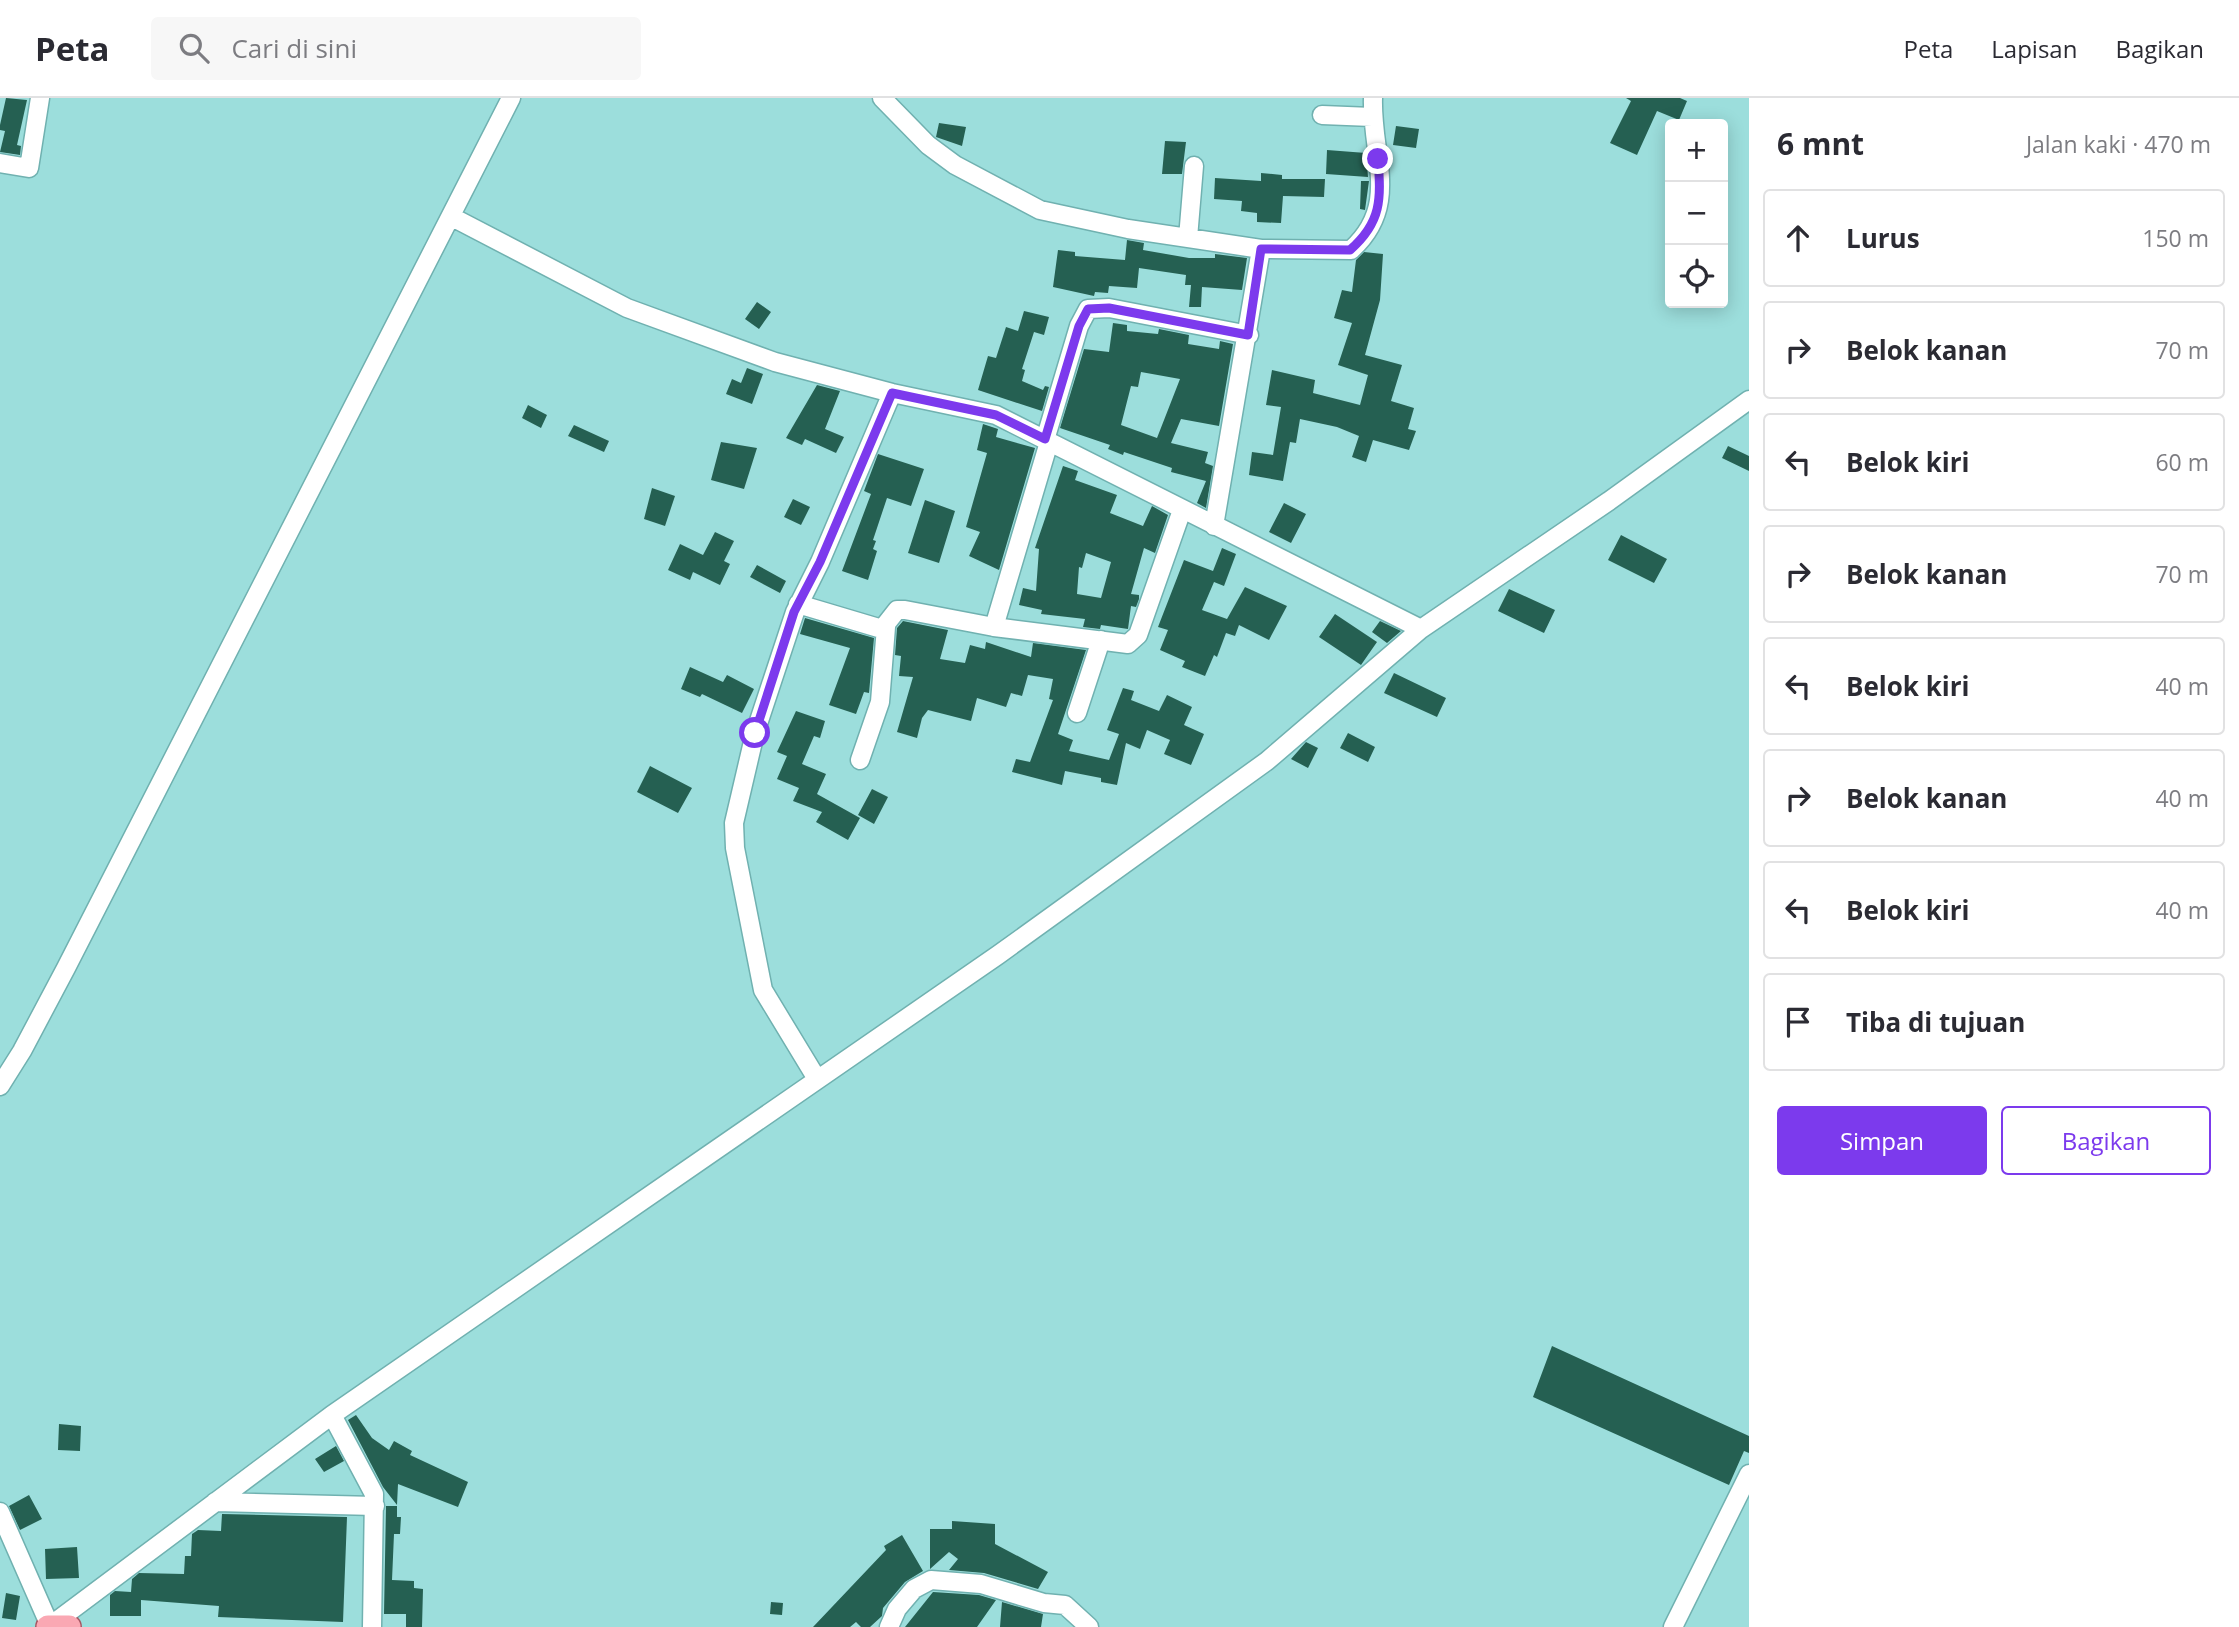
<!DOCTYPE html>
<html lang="id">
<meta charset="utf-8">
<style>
:root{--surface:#fff;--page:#f7f7f7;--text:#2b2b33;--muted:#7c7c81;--line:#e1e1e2;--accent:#7c3aed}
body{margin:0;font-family:"Open Sans",sans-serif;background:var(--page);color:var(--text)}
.controls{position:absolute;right:21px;top:21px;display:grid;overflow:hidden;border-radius:7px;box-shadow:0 4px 18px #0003}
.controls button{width:63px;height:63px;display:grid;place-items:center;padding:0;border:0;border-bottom:2px solid var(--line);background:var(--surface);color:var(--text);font:35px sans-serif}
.stop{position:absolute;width:21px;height:21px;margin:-16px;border:5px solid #7c3aed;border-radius:50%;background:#fff}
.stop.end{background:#7c3aed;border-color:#fff;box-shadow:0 2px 7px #0008}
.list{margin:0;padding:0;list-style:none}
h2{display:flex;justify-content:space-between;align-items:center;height:91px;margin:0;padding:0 28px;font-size:30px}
h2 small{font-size:23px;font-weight:400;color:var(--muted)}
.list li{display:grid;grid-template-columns:46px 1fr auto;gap:21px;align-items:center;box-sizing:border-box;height:98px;margin:0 14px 14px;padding:0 14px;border:2px solid var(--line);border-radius:7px}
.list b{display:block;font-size:26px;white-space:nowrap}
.list em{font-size:23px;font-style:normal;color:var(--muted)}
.actions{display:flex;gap:14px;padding:21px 28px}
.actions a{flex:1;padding:16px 0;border:2px solid var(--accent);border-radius:7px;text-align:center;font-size:24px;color:var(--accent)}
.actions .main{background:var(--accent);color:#fff}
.icon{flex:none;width:38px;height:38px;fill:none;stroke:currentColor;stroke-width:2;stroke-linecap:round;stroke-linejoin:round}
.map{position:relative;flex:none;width:1749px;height:1529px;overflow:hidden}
header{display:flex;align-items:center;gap:42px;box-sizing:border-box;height:98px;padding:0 35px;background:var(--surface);border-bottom:2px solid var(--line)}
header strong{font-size:33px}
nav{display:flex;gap:38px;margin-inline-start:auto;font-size:24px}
.search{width:490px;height:63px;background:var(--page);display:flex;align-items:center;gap:18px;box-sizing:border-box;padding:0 24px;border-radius:7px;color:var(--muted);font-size:26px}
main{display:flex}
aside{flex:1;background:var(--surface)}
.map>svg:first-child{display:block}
.building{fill:#256052;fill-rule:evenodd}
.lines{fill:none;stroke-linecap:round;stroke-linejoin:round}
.minor-casing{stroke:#70b1b0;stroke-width:21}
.major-casing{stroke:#a55662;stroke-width:26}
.minor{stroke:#fff;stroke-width:18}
.major{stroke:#faa8b3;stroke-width:23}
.route{stroke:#7c3aed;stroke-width:9}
</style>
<header>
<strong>Peta</strong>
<div class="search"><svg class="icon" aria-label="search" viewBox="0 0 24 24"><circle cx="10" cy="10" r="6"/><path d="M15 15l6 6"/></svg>Cari di sini</div>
<nav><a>Peta</a><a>Lapisan</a><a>Bagikan</a></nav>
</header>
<main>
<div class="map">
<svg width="1749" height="1529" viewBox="0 0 1749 1529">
<rect width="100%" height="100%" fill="#9cdedc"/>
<path class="building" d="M6,0L27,2L17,47L21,48L20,57L0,54L5,33L0,32V27Z
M1626,0H1680L1687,3L1679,22L1657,13L1637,57L1610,45L1631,3Z
M939,25L966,29L962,48L936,39Z
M1396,28L1419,31L1416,50L1393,47Z
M1165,43L1186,44L1182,76H1162Z
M1327,52L1366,55L1368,79L1326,76Z
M1261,75L1282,77V81H1325L1324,99L1283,98L1281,125L1257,124V115L1241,113L1242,103L1214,101L1215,80L1261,83Z
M1361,83H1369L1365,112L1360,111Z
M1127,142L1144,145L1143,152L1189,160H1215V156L1247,160L1242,192L1202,189L1201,209H1189L1191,187H1185L1186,177L1139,170L1137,190L1109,188L1108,195L1095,194L1094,198L1053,189L1058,152L1075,154V158L1125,162Z
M1364,154L1383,156L1380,202L1365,257L1402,267L1391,303L1414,310L1408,331L1416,333L1409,352L1373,342L1366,364L1352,359L1359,338L1337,329L1300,321L1296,345L1290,344L1283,383L1249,377L1252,354L1273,357L1281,309L1266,307L1272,272L1315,282L1313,295L1360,307L1368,277L1338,267L1352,225L1334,220L1342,192L1352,194L1356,162Z
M757,204L771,214L759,231L745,221Z
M1024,213L1049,219L1044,237L1034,234L1022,271L1025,272L1022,283L1043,292L1045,288L1049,289L1042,313L978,292L988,258L996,260L1006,229L1018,233Z
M1113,225L1127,227V233L1158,236L1159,231L1189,237L1188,246L1219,251L1220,243L1233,246L1219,328L1181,321L1171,345L1208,354L1205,365L1213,368L1206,410L1197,405L1206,383L1171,374L1172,370L1124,354L1123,357L1108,351L1110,347L1060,330L1084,251L1109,254ZM1141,274L1180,281L1157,340L1121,327L1131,288L1138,289Z
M747,270L763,276L752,306L726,296L732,281L741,285Z
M817,287L840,293L825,331L844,339L836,355L805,341L802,347L786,340Z
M528,307L547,317L541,330L522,320Z
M983,326L998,331L996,339L1035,350L999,472L969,458L980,434L966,429L987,355L977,352Z
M574,327L609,343L604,354L568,338Z
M721,344L757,350L744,391L711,382Z
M1728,348L1749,358V373L1722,360Z
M878,356L924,371L911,408L887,400L873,442L876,443L873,451L877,453L868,482L842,473L871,396L864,393Z
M1063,368L1078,373L1075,382L1117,397L1110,415L1143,428L1152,408L1168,417L1155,455L1144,450L1131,496L1139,497V501L1136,509L1131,508L1128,531L1101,527L1100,531L1083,529L1085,521L1041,516L1042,512L1019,507L1023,490L1036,493L1039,451L1035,450ZM1086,455L1111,464L1101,500L1077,496L1079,469L1082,470Z
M652,390L675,398L665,428L644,421Z
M793,401L810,409L801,427L784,419Z
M925,402L955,413L939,465L908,455Z
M1284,405L1306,416L1291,445L1269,434Z
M715,434L734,443L724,463L730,466L720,487L693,474L690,482L668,472L680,446L703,457Z
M1621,437L1667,461L1654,485L1608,462Z
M1222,450L1236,456L1224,488L1214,484L1202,512L1227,521L1245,489L1287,508L1269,542L1239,527L1235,538L1226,535L1217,559L1214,557L1205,578L1182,569L1185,563L1160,552L1168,532L1158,529L1184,462L1213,473Z
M757,467L786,483L780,495L750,479Z
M1509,491L1555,512L1544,535L1498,513Z
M1335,516L1377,544L1361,567L1319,539Z
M805,520L874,540L869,595L864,594L856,616L829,607L850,550L800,536Z
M903,523L948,532L940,561L965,565L970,547L985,551L986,544L1031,559L1033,545L1086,552L1058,636L1073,642L1069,653L1109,662L1119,636L1107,632L1123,590L1134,593L1131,602L1159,613L1167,597L1192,609L1184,627L1204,636L1191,667L1164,656L1170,642L1147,632L1140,651L1126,645L1117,687L1101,684V680L1065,673L1062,687L1012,674L1016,661L1030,664L1053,602L1049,601L1053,581L1028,577L1022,598L1011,595L1006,609L977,600L971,623L928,612L922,620L917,640L897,634L913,579L899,578L901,558L895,557L897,530Z
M1380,523L1401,533L1387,545L1372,534Z
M690,569L723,584L727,577L754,591L742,615L702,596L700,599L681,591Z
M1394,575L1446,600L1437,619L1384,595Z
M796,613L825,623L820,640L814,638L802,666L826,676L817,696L860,720L848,742L816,724L822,714L793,703L799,690L777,681L787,658L777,654Z
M1348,635L1375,649L1368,664L1340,650Z
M1306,644L1318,650L1308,670L1291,661Z
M650,668L692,690L678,715L637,694Z
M872,691L888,699L874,726L858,717Z
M1552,1248L1749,1338V1355L1744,1353L1729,1387L1533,1299Z
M356,1317L372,1340L389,1352L394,1343L412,1353L410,1357L468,1384L458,1409L398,1386L397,1407L383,1389L348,1322Z
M59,1326L81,1328L80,1353L58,1352Z
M336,1348L344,1363L324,1374L315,1361Z
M29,1397L42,1421L20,1432L9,1408Z
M386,1408H397V1419H401L400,1436H394L392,1482L414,1483V1490L423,1491L422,1529H406V1516H384Z
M222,1416L347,1419L343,1524L218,1519L219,1508L141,1502V1518H110V1497L115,1493L131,1494L132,1481L139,1475L184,1476L185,1458H191L192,1436L198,1432L221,1433Z
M952,1423L995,1426V1446L1048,1474L1038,1491L984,1475L949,1472L958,1461L949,1454L930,1471V1431H952Z
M902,1437L923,1473L905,1484L883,1510L882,1518L870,1529H861L856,1524L850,1529H813L886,1452L884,1448Z
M77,1449L79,1480L46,1481L45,1451Z
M933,1494L979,1497L996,1502L977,1529H905Z
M6,1495L20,1498L16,1522L2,1520Z
M771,1504L783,1505L782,1517L770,1516Z
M1002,1504L1043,1516L1041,1529H1000Z"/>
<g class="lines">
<defs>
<path id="minor" d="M882,0L928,47L955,67L1040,112L1128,131L1261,151
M1322,17L1372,19
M0,65L29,70L40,0
M452,119L627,210L775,264L892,295L996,317L1421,531
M1188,140L1194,68
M1045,342L1079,228L1088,211L1109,210L1249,237
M1214,428L1261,151L1351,152C1401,107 1371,58 1373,0
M798,506L882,531L897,512H905L994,529L1128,546L1138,537L1182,412
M994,529L1049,344
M1077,615L1101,542
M860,662L880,604L886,529
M817,981L763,892L735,750L734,725L755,635L795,514L820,464L892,295
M0,988L22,953L66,870L511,0
M332,1317L374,1396L372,1529
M215,1404L375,1408
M0,1414L50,1528L332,1317L998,857L1267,663L1421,531L1609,403L1749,302
M889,1529L897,1511L914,1491L931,1482L981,1486L1044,1505L1065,1507L1089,1529
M1673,1529L1749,1376"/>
<path id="major" d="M48,1529H69"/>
</defs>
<use href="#minor" class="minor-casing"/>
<use href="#major" class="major-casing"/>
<use href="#minor" class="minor"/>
<use href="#major" class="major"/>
</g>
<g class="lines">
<path class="route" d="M755,635L794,514L820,464L892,295L996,317L1045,341L1079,228L1088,211L1109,210L1248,237L1261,151L1350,152C1382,124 1381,101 1378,61"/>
</g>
</svg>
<div class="controls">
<button>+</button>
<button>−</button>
<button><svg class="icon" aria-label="locate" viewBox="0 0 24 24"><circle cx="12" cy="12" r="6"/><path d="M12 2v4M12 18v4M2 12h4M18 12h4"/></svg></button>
</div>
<div class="stop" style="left:755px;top:635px"></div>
<div class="stop end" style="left:1378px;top:61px"></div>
</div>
<aside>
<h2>6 mnt<small>Jalan kaki · 470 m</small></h2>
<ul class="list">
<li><svg class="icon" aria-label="ahead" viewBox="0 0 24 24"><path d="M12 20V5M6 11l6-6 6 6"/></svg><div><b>Lurus</b></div><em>150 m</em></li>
<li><svg class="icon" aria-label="right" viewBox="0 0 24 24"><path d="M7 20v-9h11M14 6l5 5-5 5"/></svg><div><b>Belok kanan</b></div><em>70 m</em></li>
<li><svg class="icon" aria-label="left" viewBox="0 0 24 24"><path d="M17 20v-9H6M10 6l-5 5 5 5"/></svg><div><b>Belok kiri</b></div><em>60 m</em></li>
<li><svg class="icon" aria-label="right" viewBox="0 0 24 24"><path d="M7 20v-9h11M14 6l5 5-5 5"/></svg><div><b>Belok kanan</b></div><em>70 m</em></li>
<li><svg class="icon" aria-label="left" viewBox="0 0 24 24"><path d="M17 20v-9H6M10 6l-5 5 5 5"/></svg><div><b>Belok kiri</b></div><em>40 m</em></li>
<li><svg class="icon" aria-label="right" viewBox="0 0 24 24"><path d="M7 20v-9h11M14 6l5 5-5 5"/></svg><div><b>Belok kanan</b></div><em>40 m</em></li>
<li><svg class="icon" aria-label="left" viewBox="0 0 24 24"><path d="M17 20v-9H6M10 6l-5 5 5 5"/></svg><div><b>Belok kiri</b></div><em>40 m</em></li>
<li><svg class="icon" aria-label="arrive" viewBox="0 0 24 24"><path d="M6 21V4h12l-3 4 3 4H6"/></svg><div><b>Tiba di tujuan</b></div></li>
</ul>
<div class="actions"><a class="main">Simpan</a><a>Bagikan</a></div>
</aside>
</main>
